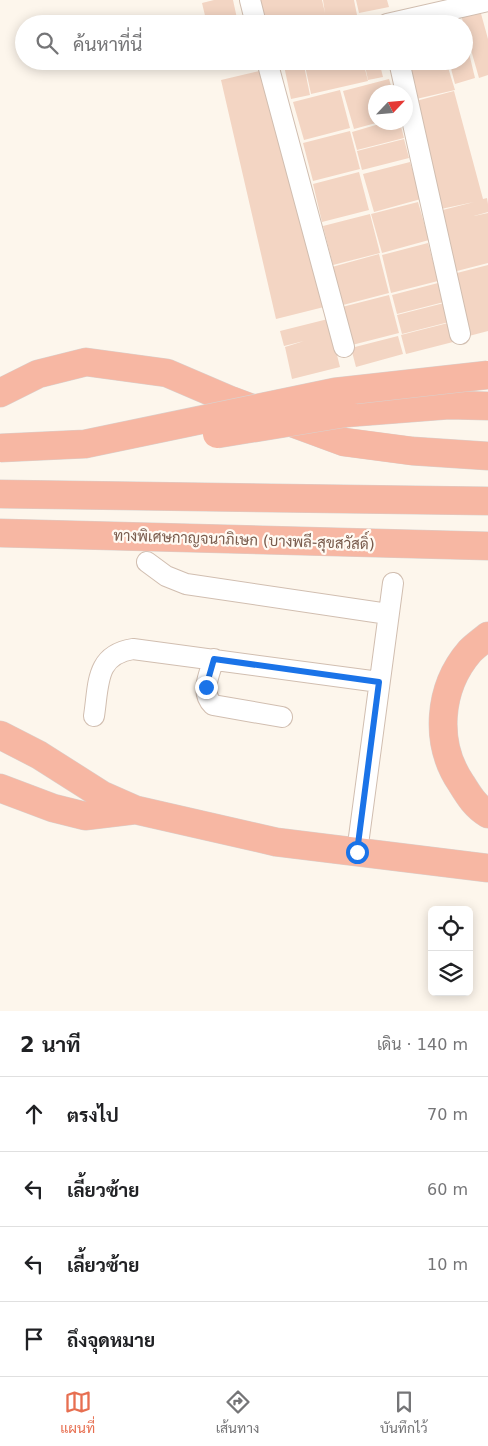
<!DOCTYPE html>
<html lang="th">
<meta charset="utf-8">
<style>
:root{--surface:#fff;--page:#f2f2f2;--text:#202124;--muted:#757577;--line:#e0e0e0;--accent:#e76f51}
body{margin:0;font-family:"DejaVu Sans",Sarabun,sans-serif;background:var(--page);color:var(--text)}
.controls{position:absolute;right:15px;bottom:15px;display:grid;overflow:hidden;border-radius:8px;box-shadow:0 2px 12px #0003}
.controls button{width:45px;height:45px;display:grid;place-items:center;padding:0;border:0;border-bottom:1px solid var(--line);background:var(--surface);color:var(--text);font:25px sans-serif}
.compass{position:absolute;left:368px;top:85px;width:45px;height:45px;border-radius:50%;background:var(--surface);box-shadow:0 2px 12px #0003;rotate:64deg}
.stop{position:absolute;width:15px;height:15px;margin:-11px;border:4px solid #1a73e8;border-radius:50%;background:#fff}
.stop.end{background:#1a73e8;border-color:#fff;box-shadow:0 1px 5px #0008}
.list{margin:0;padding:0;list-style:none}
h2{display:flex;justify-content:space-between;align-items:center;height:65px;margin:0;padding:0 20px;font-size:21px}
h2 small{font-size:16px;font-weight:400;color:var(--muted)}
.list li{display:grid;grid-template-columns:32px 1fr auto;gap:15px;align-items:center;box-sizing:border-box;height:75px;padding:0 20px;border-top:1px solid var(--line)}
.list b{display:block;font-size:19px;white-space:nowrap}
.list em{font-size:16px;font-style:normal;color:var(--muted)}
.icon{flex:none;width:28px;height:28px;fill:none;stroke:currentColor;stroke-width:2;stroke-linecap:round;stroke-linejoin:round}
.map{position:relative;flex:none;width:488px;height:1011px;overflow:hidden}
.search{position:absolute;background:var(--surface);box-shadow:0 2px 12px #0003;left:15px;right:15px;top:15px;height:55px;display:flex;align-items:center;gap:12px;box-sizing:border-box;padding:0 18px;border-radius:28px;color:var(--muted);font-size:19px}
.sheet{height:365px;background:var(--surface)}
nav{display:flex;justify-content:space-around;align-items:center;box-sizing:border-box;height:70px;border-top:1px solid var(--line);background:var(--surface);font-size:14px;color:var(--muted)}
nav a{display:grid;justify-items:center;gap:2px}
nav .on{color:var(--accent)}
.map>svg:first-child{display:block}
.building{fill:#f3d5c3}
.lines{fill:none;stroke-linecap:round;stroke-linejoin:round}
.minor-casing{stroke:#d1beb0;stroke-width:22}
.highway-casing{stroke:#dad1cd;stroke-width:29}
.minor{stroke:#fff;stroke-width:20}
.highway{stroke:#f7b7a3;stroke-width:28}
.highway-bridge-casing{stroke:#dad1cd;stroke-width:29;stroke-linecap:butt}
.highway-bridge{stroke:#f7b7a3;stroke-width:28}
.route{stroke:#1a73e8;stroke-width:6}
.labels{text-anchor:middle;dominant-baseline:central;stroke-width:4.5;stroke-linejoin:round;paint-order:stroke}
.street-label{font-size:15px;fill:#7a5c4d;stroke:#fffaf3}
</style>
<div class="map">
<svg width="488" height="1011" viewBox="0 0 488 1011">
<rect width="100%" height="100%" fill="#fdf6ec"/>
<path class="building" d="M214,0H233L238,23L207,24L202,3Z
M259,0H322L325,13L323,0H354L357,15L312,24H264Z
M356,0H387L389,7L359,13Z
M480,10L488,39V75L479,78L461,15Z
M468,49L475,78L455,84L449,61H464V50Z
M283,61H303L310,95L291,99Z
M304,61H363L368,81L311,94Z
M364,61H379L383,77L368,80Z
M407,61H446L455,90L412,100L408,85L424,81L412,84Z
M268,69L324,307L276,319L221,80Z
M389,79L393,92H376V123L354,129L343,91Z
M340,90L350,128L304,140L293,102Z
M454,91L483,199L487,198L488,204V212L474,216L488,213V263L453,272L439,211L474,202L441,209L412,102Z
M386,122H400L404,138L357,150L352,132Z
M350,131L360,169L313,181L303,143Z
M404,139L409,158L362,170L357,151Z
M410,162L421,199L374,212L363,174Z
M359,172L369,210L322,222L313,184Z
M418,202L429,240L382,253L371,214Z
M370,214L380,253L333,265L323,226Z
M428,243L438,281L391,293L382,255Z
M379,254L389,293L343,305L332,267Z
M488,265V298L476,301L488,298V331L469,336L453,274Z
M438,283L444,302L397,314L392,295Z
M389,295L399,333L352,345L342,307Z
M444,303L449,322L402,334L397,315Z
M328,319L340,367L292,379L285,347L304,341L284,346L280,331Z
M448,323L453,342L406,354L401,335Z
M398,336L403,354L356,367L351,348Z"/>
<g class="lines">
<defs>
<path id="minor" d="M250,0L256,24
M387,24L488,1
M267,61L344,347
M399,61L460,334
M147,562L166,576L186,584L388,614
M214,659C209,675 200,692 213,705L282,717
M94,716C99,684 95,655 133,649L379,682
M357,852L393,583"/>
<path id="highway" d="M0,393L38,374L86,362L167,373L230,400L344,442L412,451L488,456
M346,413L449,405L488,406
M0,494L488,501
M0,533L488,546
M488,636C482,641 475,646 470,651C438,688 434,743 461,783C469,796 475,806 488,814
M0,735L39,755L102,795L136,810L276,842L488,868
M0,788L53,808L85,816L135,810"/>
</defs>
<use href="#minor" class="minor-casing"/>
<use href="#highway" class="highway-casing"/>
<use href="#minor" class="minor"/>
<use href="#highway" class="highway"/>
<defs>
<path id="highway-bridge" d="M217,434L346,413
M0,448L85,444L335,392L488,375"/>
</defs>
<use href="#highway-bridge" class="highway-bridge-casing"/>
<use href="#highway-bridge" class="highway-bridge"/>
</g>
<g class="lines">
<path class="route" d="M206,687L214,659L379,682L357,852"/>
</g>
<g class="labels">
<g class="street-label">
<text transform="translate(244 540) rotate(2)">ทางพิเศษกาญจนาภิเษก (บางพลี-สุขสวัสดิ์)</text>
</g>
</g>
</svg>
<div class="controls">
<button><svg class="icon" aria-label="locate" viewBox="0 0 24 24"><circle cx="12" cy="12" r="6"/><path d="M12 2v4M12 18v4M2 12h4M18 12h4"/></svg></button>
<button><svg class="icon" aria-label="layers" viewBox="0 0 24 24"><path d="M12 4l9 5-9 5-9-5zM3 14l9 5 9-5"/></svg></button>
</div>
<svg class="compass" viewBox="-18 -18 36 36"><path d="M0-13l5 13h-10z" fill="#e53935"/><path d="M0 13l5-13h-10z" fill="#757577"/></svg>
<div class="stop" style="left:357px;top:852px"></div>
<div class="stop end" style="left:206px;top:687px"></div>
<div class="search"><svg class="icon" aria-label="search" viewBox="0 0 24 24"><circle cx="10" cy="10" r="6"/><path d="M15 15l6 6"/></svg>ค้นหาที่นี่</div>
</div>
<section class="sheet">
<h2>2 นาที<small>เดิน · 140 m</small></h2>
<ul class="list">
<li><svg class="icon" aria-label="ahead" viewBox="0 0 24 24"><path d="M12 20V5M6 11l6-6 6 6"/></svg><div><b>ตรงไป</b></div><em>70 m</em></li>
<li><svg class="icon" aria-label="left" viewBox="0 0 24 24"><path d="M17 20v-9H6M10 6l-5 5 5 5"/></svg><div><b>เลี้ยวซ้าย</b></div><em>60 m</em></li>
<li><svg class="icon" aria-label="left" viewBox="0 0 24 24"><path d="M17 20v-9H6M10 6l-5 5 5 5"/></svg><div><b>เลี้ยวซ้าย</b></div><em>10 m</em></li>
<li><svg class="icon" aria-label="arrive" viewBox="0 0 24 24"><path d="M6 21V4h12l-3 4 3 4H6"/></svg><div><b>ถึงจุดหมาย</b></div></li>
</ul>
</section>
<nav>
<a class="on"><svg class="icon" aria-label="map" viewBox="0 0 24 24"><path d="M3 6l6-2 6 2 6-2v14l-6 2-6-2-6 2zM9 4v14M15 6v14"/></svg>แผนที่</a>
<a><svg class="icon" aria-label="directions" viewBox="0 0 24 24"><path d="M12 3l9 9-9 9-9-9zM9 14v-3h6M13 9l2 2-2 2"/></svg>เส้นทาง</a>
<a><svg class="icon" aria-label="saved" viewBox="0 0 24 24"><path d="M7 4h10v16l-5-4-5 4z"/></svg>บันทึกไว้</a>
</nav>
